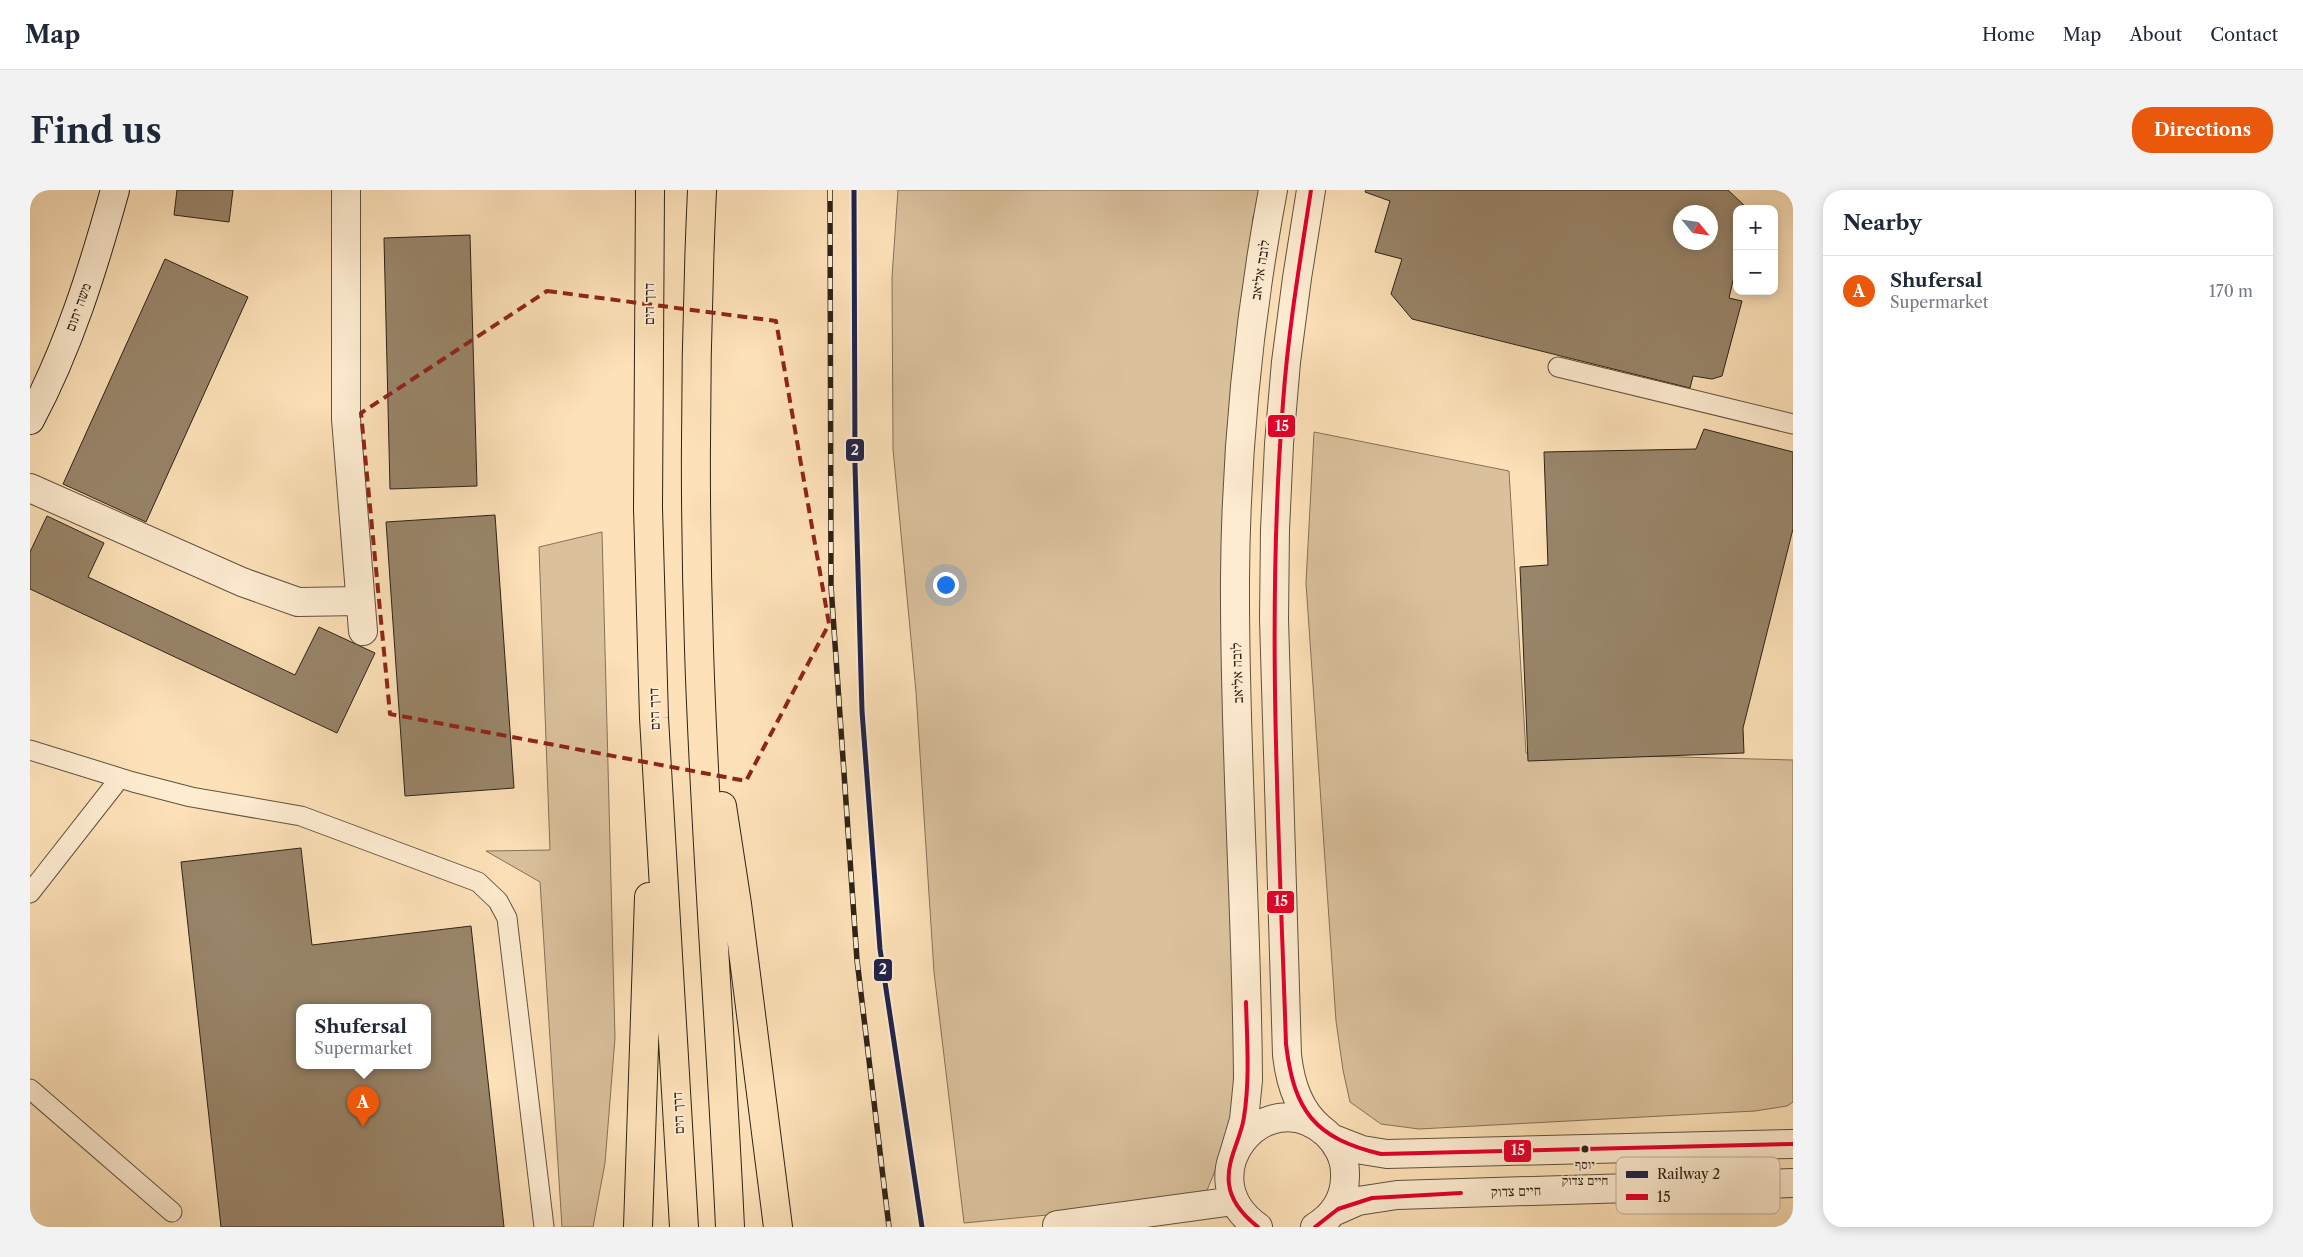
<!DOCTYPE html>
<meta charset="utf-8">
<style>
:root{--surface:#fff;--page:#f2f2f3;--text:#1f2937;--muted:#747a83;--line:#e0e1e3;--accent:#ea580c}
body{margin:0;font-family:"Libre Caslon Text","Frank Ruhl Libre",serif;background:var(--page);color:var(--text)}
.controls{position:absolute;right:15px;top:15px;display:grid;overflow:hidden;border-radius:10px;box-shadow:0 2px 12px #0003}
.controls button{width:45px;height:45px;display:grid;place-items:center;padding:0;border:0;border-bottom:1px solid var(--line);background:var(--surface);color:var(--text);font:25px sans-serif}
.compass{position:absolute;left:1643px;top:15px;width:45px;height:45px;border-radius:50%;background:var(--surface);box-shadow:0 2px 12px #0003;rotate:119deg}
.you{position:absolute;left:915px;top:394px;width:18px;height:18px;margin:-12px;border:4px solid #fff;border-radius:50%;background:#1a73e8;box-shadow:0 0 0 8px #1a73e833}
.badge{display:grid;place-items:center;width:32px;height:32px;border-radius:50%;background:var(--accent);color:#fff;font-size:16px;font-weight:700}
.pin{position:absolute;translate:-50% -41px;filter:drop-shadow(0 1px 2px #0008)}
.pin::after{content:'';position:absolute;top:26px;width:18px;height:15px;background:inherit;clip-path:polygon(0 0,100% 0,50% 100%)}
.popup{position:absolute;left:266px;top:814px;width:135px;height:65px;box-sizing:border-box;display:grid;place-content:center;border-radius:10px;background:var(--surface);filter:drop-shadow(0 1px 4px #0005);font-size:16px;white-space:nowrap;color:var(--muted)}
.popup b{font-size:19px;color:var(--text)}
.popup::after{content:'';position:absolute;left:50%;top:100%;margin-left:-10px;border:10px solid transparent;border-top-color:var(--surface)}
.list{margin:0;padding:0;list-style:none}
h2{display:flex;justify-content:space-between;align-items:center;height:65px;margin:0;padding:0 20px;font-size:21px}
h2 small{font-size:16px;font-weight:400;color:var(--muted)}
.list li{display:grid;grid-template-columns:32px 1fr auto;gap:15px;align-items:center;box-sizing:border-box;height:70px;padding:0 20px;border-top:1px solid var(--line)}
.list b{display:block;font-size:19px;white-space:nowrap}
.list p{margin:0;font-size:16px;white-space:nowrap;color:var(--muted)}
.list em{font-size:16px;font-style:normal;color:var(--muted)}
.map{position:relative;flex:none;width:1763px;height:1037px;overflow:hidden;border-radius:20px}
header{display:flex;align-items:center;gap:30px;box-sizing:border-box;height:70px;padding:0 25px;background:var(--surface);border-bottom:1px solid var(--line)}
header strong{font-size:24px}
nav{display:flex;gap:28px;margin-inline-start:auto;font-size:18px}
.intro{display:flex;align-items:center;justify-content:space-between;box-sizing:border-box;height:120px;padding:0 30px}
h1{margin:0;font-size:35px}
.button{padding:12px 22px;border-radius:20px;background:var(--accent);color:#fff;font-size:18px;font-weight:700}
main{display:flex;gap:30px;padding:0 30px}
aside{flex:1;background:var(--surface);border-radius:20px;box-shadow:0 2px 12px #0003}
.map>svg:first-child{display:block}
.green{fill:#dac19c;stroke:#847259}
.building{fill:#99856a;stroke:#2d2216;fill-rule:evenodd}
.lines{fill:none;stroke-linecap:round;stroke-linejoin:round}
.lane-casing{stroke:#61523e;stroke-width:21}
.street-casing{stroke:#61523e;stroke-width:30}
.secondary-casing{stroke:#2d2216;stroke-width:30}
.primary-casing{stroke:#2d2216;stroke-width:30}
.lane{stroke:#feecd1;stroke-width:19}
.street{stroke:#feecd1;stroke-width:28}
.secondary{stroke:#feecd1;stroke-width:28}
.primary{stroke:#fde1b8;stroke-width:28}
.rail-casing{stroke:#2d2216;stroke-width:5.5}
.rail{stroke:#feecd1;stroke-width:4;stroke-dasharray:11;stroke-linecap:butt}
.bus-1-casing{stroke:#feecd1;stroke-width:8}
.bus-1{stroke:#e4002b;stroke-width:4}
.rail-1-casing{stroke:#feecd1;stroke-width:9}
.rail-1{stroke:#1f234a;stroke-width:5}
.marked{fill:none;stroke:#8f2418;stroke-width:4;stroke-dasharray:10 6;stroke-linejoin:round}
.bus-dot{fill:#2d2216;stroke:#feecd1;stroke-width:2}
.labels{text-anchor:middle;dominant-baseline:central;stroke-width:4;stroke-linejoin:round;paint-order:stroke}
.bus-label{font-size:13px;fill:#2d2216;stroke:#feecd1}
.street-label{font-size:14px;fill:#2d2216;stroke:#feecd1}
.key{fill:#feecd1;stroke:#bfaf99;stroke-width:1}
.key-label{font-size:14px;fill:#2d2216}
.line-badge{stroke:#feecd1;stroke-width:2}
.badge-label{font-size:14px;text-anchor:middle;font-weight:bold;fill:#fff}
</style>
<header>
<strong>Map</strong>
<nav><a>Home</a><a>Map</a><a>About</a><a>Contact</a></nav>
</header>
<div class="intro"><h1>Find us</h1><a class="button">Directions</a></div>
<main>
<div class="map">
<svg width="1763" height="1037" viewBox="0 0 1763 1037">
<rect width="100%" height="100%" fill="#fde1b8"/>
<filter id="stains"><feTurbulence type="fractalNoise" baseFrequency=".004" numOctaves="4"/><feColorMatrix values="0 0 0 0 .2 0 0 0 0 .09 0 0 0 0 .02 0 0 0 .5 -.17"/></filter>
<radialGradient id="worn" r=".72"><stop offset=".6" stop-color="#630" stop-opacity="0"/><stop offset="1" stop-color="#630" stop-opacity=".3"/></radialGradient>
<path class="green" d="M868,0H1233L1223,27L1202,222L1207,898L1194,959L1173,1010L934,1033L904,782L886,502L863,259L862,87Z
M1284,242L1479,281L1496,563L1763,570V912L1757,916L1725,921L1389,939L1351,934L1320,912L1313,880L1306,831L1276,393Z
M572,342L585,848L575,973L563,1037H532L510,692L456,661L520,660L509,357Z"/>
<path class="building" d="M147,0H203L199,32L144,25Z
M1336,0H1698L1718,19H1707V73L1699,108L1712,111L1692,186L1682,189L1663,186L1660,198L1382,129L1361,104L1372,69L1345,62L1360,11L1335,2ZM1650,22H1680V52H1650Z
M440,45L447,296L360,299L354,48Z
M135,69L218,107L116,332L33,294Z
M1674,239L1763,262V339L1713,538L1714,563L1498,571L1490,377L1518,375L1514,262L1666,259Z
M465,325L484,598L375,606L356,332Z
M17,326L74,353L58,387L265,485L289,437L345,463L307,543L0,399V362Z
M271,658L282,755L441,736L474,1037H191L151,672ZM269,818H397V876H269Z"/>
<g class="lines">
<defs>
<path id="lane" d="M1528,177L1763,234
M0,560L103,592L161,607L271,626L448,692L468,711L477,728L514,1037
M0,703L90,588
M0,899L142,1022"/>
<path id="street" d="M316,0V229L333,441
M1281,0L1267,88L1256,172L1249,254L1245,340L1244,429L1257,865C1260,892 1268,920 1290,938
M0,298L212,392L268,412L330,411
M1301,948L1332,960L1357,964L1763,954
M1203,967L1214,930L1218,890C1217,723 1204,555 1205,388C1206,258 1219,127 1243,0
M1303,1022L1328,1011L1367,1005L1763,993
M1027,1035L1204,1011
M1228,1037C1156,987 1235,889 1296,943C1307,953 1315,968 1315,983C1316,1006 1305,1025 1285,1037"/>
<path id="secondary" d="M0,230C39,157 63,79 85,0"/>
<path id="primary" d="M620,0L618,318L624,528L654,1037
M672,0C665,153 664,306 669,459C675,652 691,844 700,1037
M692,616L707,714L748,1037
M608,1037L619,707"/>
</defs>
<use href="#lane" class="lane-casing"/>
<use href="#street" class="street-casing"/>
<use href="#secondary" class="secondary-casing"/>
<use href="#primary" class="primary-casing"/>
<use href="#lane" class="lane"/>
<use href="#street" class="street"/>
<use href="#secondary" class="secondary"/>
<use href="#primary" class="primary"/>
<defs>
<path id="rail" d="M800,0L801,396L827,770L859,1037"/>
</defs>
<use href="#rail" class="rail-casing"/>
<use href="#rail" class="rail"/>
<defs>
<path id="bus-1" d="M1281,0C1270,71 1258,142 1253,213C1236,426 1249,641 1256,854C1264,921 1284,948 1351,964L1763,954
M1216,812C1217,850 1220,889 1214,927C1211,949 1196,970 1199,994C1201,1012 1214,1026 1228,1037
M1285,1037L1308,1019L1342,1008L1431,1003"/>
</defs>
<use href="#bus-1" class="bus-1-casing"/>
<use href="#bus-1" class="bus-1"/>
<defs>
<path id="rail-1" d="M824,0L825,275L832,521L850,759L892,1037"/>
</defs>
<use href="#rail-1" class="rail-1-casing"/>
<use href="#rail-1" class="rail-1"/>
</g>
<path class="marked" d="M517,101L746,131L799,434L716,591L360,524L331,223Z"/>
<circle class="bus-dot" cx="1555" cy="959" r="4.5"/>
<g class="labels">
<g class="bus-label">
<text x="1555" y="974">יוסף<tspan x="1555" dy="16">חיים צדוק</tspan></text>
</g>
<g class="street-label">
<text transform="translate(1230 80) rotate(-81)">לובה אליאב</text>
<text transform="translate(619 114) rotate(-90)">דרך הים</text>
<text transform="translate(48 117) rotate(-70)">משה יתום</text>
<text transform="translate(1207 483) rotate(-92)">לובה אליאב</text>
<text transform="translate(624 519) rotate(-92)">דרך הים</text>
<text transform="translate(648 923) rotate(-93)">דרך הים</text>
<text transform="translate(1486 1001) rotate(-2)">חיים צדוק</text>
</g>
</g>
<rect x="1586" y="967" width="164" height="57" rx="8" class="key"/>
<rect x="1596" y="981" width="22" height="7" fill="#1f234a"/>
<rect x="1596" y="1004" width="22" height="6" fill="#e4002b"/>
<g class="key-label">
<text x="1627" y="989">Railway 2</text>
<text x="1627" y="1012">15</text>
</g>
<g class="line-badge">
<rect x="1237" y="224" width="29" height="24" rx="5" fill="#e4002b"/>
<rect x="815" y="248" width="20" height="24" rx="5" fill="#1f234a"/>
<rect x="1236" y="700" width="29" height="24" rx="5" fill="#e4002b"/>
<rect x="843" y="768" width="20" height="24" rx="5" fill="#1f234a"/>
<rect x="1473" y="949" width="29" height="24" rx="5" fill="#e4002b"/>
</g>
<g class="badge-label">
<text x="1252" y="241">15</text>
<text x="825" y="265">2</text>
<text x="1251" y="716">15</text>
<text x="853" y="784">2</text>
<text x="1488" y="965">15</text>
</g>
<rect width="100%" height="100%" filter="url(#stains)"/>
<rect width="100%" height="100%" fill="url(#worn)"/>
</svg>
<div class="controls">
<button>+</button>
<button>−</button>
</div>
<svg class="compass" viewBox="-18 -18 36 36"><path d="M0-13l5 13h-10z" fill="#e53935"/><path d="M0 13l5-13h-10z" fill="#747a83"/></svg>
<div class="you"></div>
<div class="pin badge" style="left:333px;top:937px">A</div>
<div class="popup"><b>Shufersal</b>Supermarket</div>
</div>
<aside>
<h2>Nearby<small></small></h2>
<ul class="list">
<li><span class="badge">A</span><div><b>Shufersal</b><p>Supermarket</p></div><em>170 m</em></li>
</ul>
</aside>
</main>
